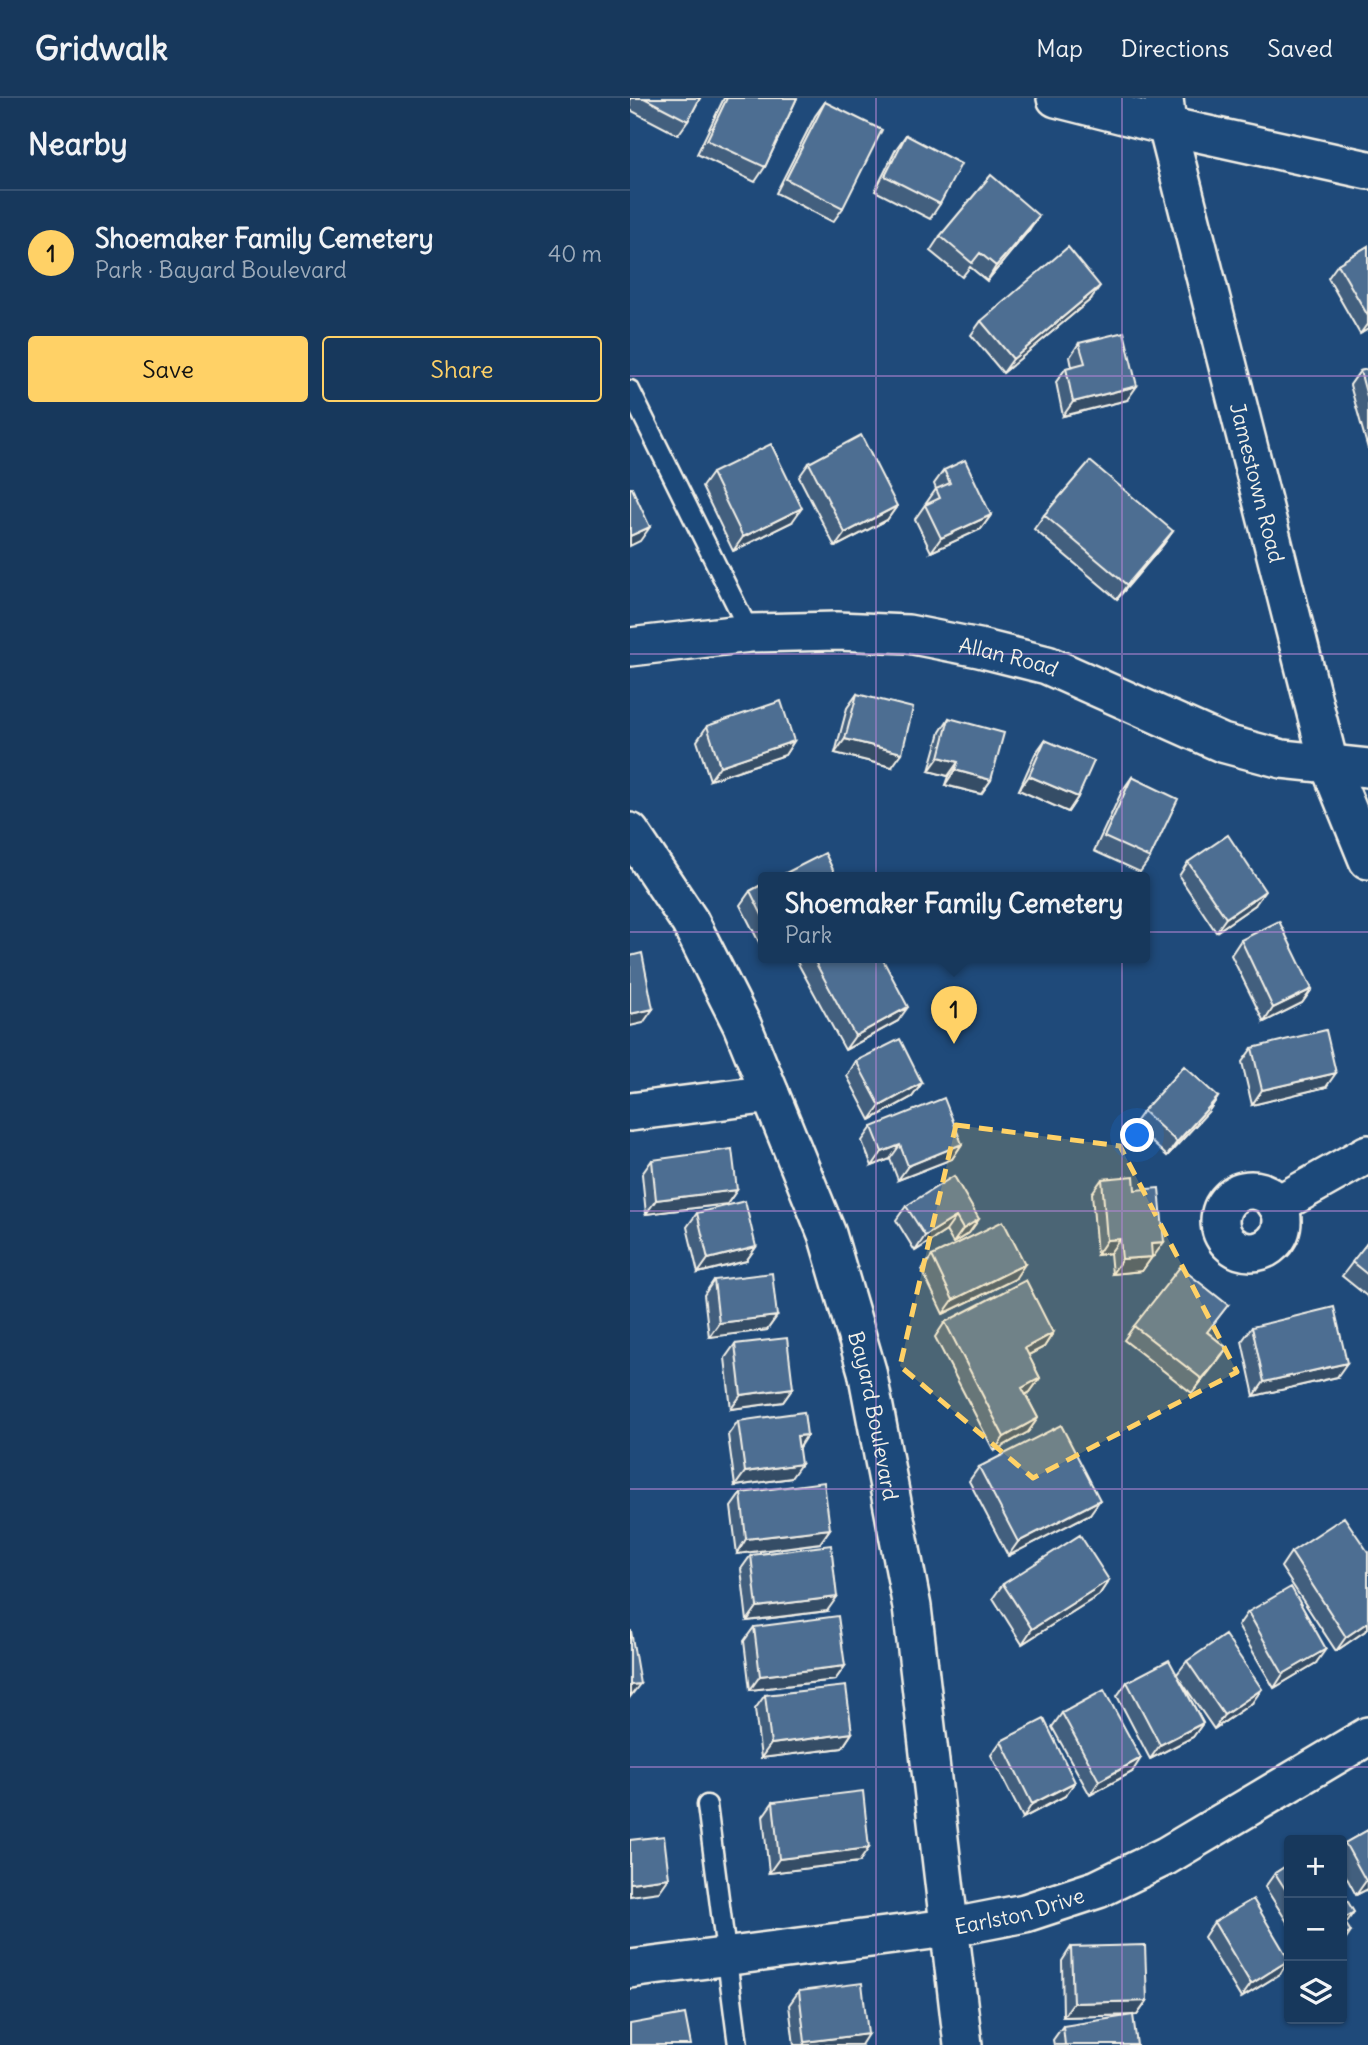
<!DOCTYPE html>
<meta charset="utf-8">
<style>
:root{--surface:#17385c;--page:#244365;--text:#f1f3f6;--muted:#9eacbb;--line:#365272;--accent:#ffd166}
body{margin:0;font-family:Delius,sans-serif;background:var(--page);color:var(--text)}
.controls{position:absolute;right:21px;bottom:21px;display:grid;overflow:hidden;border-radius:7px;box-shadow:0 2px 5px #0004}
.controls button{width:63px;height:63px;display:grid;place-items:center;padding:0;border:0;border-bottom:2px solid var(--line);background:var(--surface);color:var(--text);font:35px sans-serif}
.you{position:absolute;left:508px;top:1038px;width:24px;height:24px;margin:-18px;border:5px solid #fff;border-radius:50%;background:#1a73e8;box-shadow:0 0 0 10px #1a73e833}
.badge{display:grid;place-items:center;width:46px;height:46px;border-radius:50%;background:var(--accent);color:#111;font-size:23px;font-weight:700}
.pin{position:absolute;translate:-50% -58px;filter:drop-shadow(0 2px 4px #0008)}
.pin::after{content:'';position:absolute;top:37px;width:24px;height:21px;background:inherit;clip-path:polygon(0 0,100% 0,50% 100%)}
.popup{position:absolute;left:128px;top:774px;width:392px;height:91px;box-sizing:border-box;display:grid;place-content:center;border-radius:7px;background:var(--surface);filter:drop-shadow(0 2px 5px #0005);font-size:23px;white-space:nowrap;color:var(--muted)}
.popup b{font-size:26px;color:var(--text)}
.popup::after{content:'';position:absolute;left:50%;top:100%;margin-left:-14px;border:14px solid transparent;border-top-color:var(--surface)}
.list{margin:0;padding:0;list-style:none}
h2{display:flex;justify-content:space-between;align-items:center;height:91px;margin:0;padding:0 28px;font-size:30px}
h2 small{font-size:23px;font-weight:400;color:var(--muted)}
.list li{display:grid;grid-template-columns:46px 1fr auto;gap:21px;align-items:center;box-sizing:border-box;height:126px;padding:0 28px;border-top:2px solid var(--line)}
.list b{display:block;font-size:26px;white-space:nowrap}
.list p{margin:0;font-size:23px;white-space:nowrap;color:var(--muted)}
.list em{font-size:23px;font-style:normal;color:var(--muted)}
.actions{display:flex;gap:14px;padding:21px 28px}
.actions a{flex:1;padding:16px 0;border:2px solid var(--accent);border-radius:7px;text-align:center;font-size:24px;color:var(--accent)}
.actions .main{background:var(--accent);color:#111}
.icon{flex:none;width:38px;height:38px;fill:none;stroke:currentColor;stroke-width:2;stroke-linecap:round;stroke-linejoin:round}
.map{position:relative;flex:none;width:738px;height:1947px;overflow:hidden}
header{display:flex;align-items:center;gap:42px;box-sizing:border-box;height:98px;padding:0 35px;background:var(--surface);border-bottom:2px solid var(--line)}
header strong{font-size:33px}
nav{display:flex;gap:38px;margin-inline-start:auto;font-size:24px}
main{display:flex}
aside{flex:1;background:var(--surface)}
.map>svg:first-child{display:block}
.lines{fill:none;stroke-linecap:round;stroke-linejoin:round}
.lane-casing{stroke:#f4f1e8;stroke-width:23}
.street-casing{stroke:#f4f1e8;stroke-width:42}
.lane{stroke:#1f4a7a;stroke-width:18}
.street{stroke:#1f4a7a;stroke-width:37}
.wall{fill:#425f7e;stroke:#f4f1e8;stroke-width:2}
.shaded-wall{fill:#364d66;stroke:#f4f1e8;stroke-width:2}
.building{fill:#4d6e92;stroke:#f4f1e8;stroke-width:2}
.marked{fill:#ffd166;fill-opacity:0.2;stroke:#ffd166;stroke-width:5;stroke-dasharray:14 9;stroke-linejoin:round}
.grid{fill:none;stroke:#b185d1;stroke-width:2;stroke-opacity:0.55}
.labels{text-anchor:middle;dominant-baseline:central;stroke-width:7;stroke-linejoin:round;paint-order:stroke}
.street-label{font-size:21px;fill:#f4f1e8;stroke:#1f4a7a}
</style>
<header>
<strong>Gridwalk</strong>
<nav><a>Map</a><a>Directions</a><a>Saved</a></nav>
</header>
<main>
<aside>
<h2>Nearby<small></small></h2>
<ul class="list">
<li><span class="badge">1</span><div><b>Shoemaker Family Cemetery</b><p>Park · Bayard Boulevard</p></div><em>40 m</em></li>
</ul>
<div class="actions"><a class="main">Save</a><a>Share</a></div>
</aside>
<div class="map">
<svg width="738" height="1947" viewBox="0 0 738 1947">
<rect width="100%" height="100%" fill="#1f4a7a"/>
<filter id="ink" filterUnits="userSpaceOnUse"><feTurbulence type="fractalNoise" baseFrequency=".0143" numOctaves="2"/><feDisplacementMap in="SourceGraphic" scale="14" xChannelSelector="R" yChannelSelector="G"/><feConvolveMatrix kernelMatrix="1 2 1 2 8 2 1 2 1" color-interpolation-filters="sRGB"/></filter>
<g filter="url(#ink)">
<g class="lines">
<defs>
<path id="lane" d="M0,292L120,535
M77,1707L108,1947"/>
<g id="street">
<path d="M426,0L537,28L738,72"/>
<path id="s1" d="M534,0L537,28L699,666L738,762"/>
<path id="s2" d="M0,549L120,535L207,533L278,536L349,550L417,567L592,645L652,661L738,670"/>
<path id="s3" d="M0,734L60,824L112,927L197,1136L237,1273L282,1509L333,1947"/>
<path d="M0,1014L140,996"/>
<circle cx="621" cy="1123" r="31"/>
<path d="M647,1107L738,1056"/>
<path id="s4" d="M0,1871L318,1830L395,1815L468,1791L536,1758L738,1638"/>
</g>
</defs>
<use href="#lane" class="lane-casing"/>
<use href="#street" class="street-casing"/>
<use href="#lane" class="lane"/>
<use href="#street" class="street"/>
</g>
<path class="wall" d="M0,0H70L58,23L48,37L0,12Z
M94,0H167L135,69L125,84L67,56Z
M195,4L213,110L203,124L146,95L185,18Z
M276,37L310,106L300,121L245,93L266,51Z
M399,132L357,183L340,169L332,179L300,153L310,138Z
M738,148V231L730,236L698,180L708,166Z
M460,202L373,275L341,237L351,223Z
M449,245L497,302L433,318L426,284L436,270L442,269L440,259Z
M738,271V351L720,287L730,273Z
M179,365L267,408L257,422L205,449L169,379Z
M314,372L361,417L351,431L301,454L285,421L306,391L304,386Z
M82,375L162,424L103,453L72,389Z
M414,417L543,433L533,447L487,501L404,431Z
M227,596L262,669L205,655L217,610Z
M319,620L361,682L351,696L315,687L318,678L299,673L310,634Z
M77,628L164,643L155,657L80,682L67,643Z
M415,642L448,699L438,714L389,692L405,656Z
M502,679L520,760L510,774L464,753L492,693Z
M558,764L625,807L586,834L549,778Z
M133,786V852L110,807L120,793Z
M611,842L682,891L672,905L634,924L601,857Z
M165,860H252L268,923L215,952Z
M622,950L696,989L622,1007L612,964Z
M226,963L292,985L282,999L240,1022L217,978Z
M588,999L578,1014L537,1058L503,1027L513,1013Z
M242,1029L332,1046L322,1061L268,1082L260,1061L242,1068L232,1043Z
M22,1062L107,1092L97,1106L16,1116L12,1076Z
M472,1081L505,1092L524,1158L522,1159L512,1173L482,1176L480,1155L467,1157L462,1095Z
M276,1108L349,1121L339,1135L323,1145L316,1133L285,1153L266,1122Z
M67,1115L126,1149L116,1163L68,1175L57,1129Z
M738,1144V1199L712,1178Z
M302,1158L385,1181L313,1216L292,1172Z
M84,1182L147,1218L137,1232L79,1239L74,1197Z
M598,1207L577,1234L597,1250L562,1295L494,1242L504,1228Z
M315,1224L423,1235L414,1249L398,1257L410,1280L400,1294L396,1297L408,1320L398,1334L364,1353L305,1239Z
M622,1229L707,1279L624,1298L612,1243Z
M105,1246L163,1290L153,1304L101,1311L95,1260Z
M108,1323L169,1349L161,1380L105,1388L98,1337Z
M349,1369L460,1416L378,1458L339,1383Z
M111,1395L200,1431L190,1445L107,1456L101,1409Z
M661,1454L738,1531L706,1553L651,1469Z
M121,1457L197,1513L117,1523L111,1471Z
M479,1482L469,1497L392,1546L363,1500L373,1486Z
M618,1514L686,1565L644,1590L608,1528Z
M124,1529L215,1568L205,1582L120,1592L114,1543Z
M557,1563L622,1605L584,1631L549,1580L573,1625L563,1639L520,1661L487,1598L497,1584L547,1576Z
M135,1597L222,1635L212,1650L131,1660L125,1611Z
M432,1615L502,1674L460,1697L422,1629Z
M371,1643L435,1698L393,1720L361,1657Z
M143,1704L229,1764L139,1775L133,1718Z
M738,1732V1791L726,1797L712,1771V1749L715,1745Z
M659,1766V1827L635,1789L645,1775Z
M584,1824L650,1876L611,1900L574,1839Z
M441,1849L517,1903L507,1917L433,1919L432,1863Z
M169,1893L231,1947H164L159,1907Z
M433,1928L507,1947H424L423,1942Z"/>
<path class="shaded-wall" d="M409,118L399,132L357,183L366,168Z
M470,188L460,202L373,275L383,261Z
M738,225V231L730,236Z
M507,288L497,302L433,318L443,304Z
M267,408L257,422L205,449L215,435Z
M172,410L162,424L103,453L113,439Z
M361,417L351,431L301,454L311,440Z
M20,429L10,443L0,448V438Z
M543,433L533,447L487,501L497,487Z
M215,641L272,655L262,669L205,655Z
M164,643L155,657L80,682L90,668Z
M309,659L328,664L318,678L299,673Z
M325,672L361,682L351,696L315,687Z
M399,678L448,699L438,714L389,692Z
M635,793L625,807L586,834L596,820Z
M682,891L672,905L634,924L643,910Z
M278,909L268,923L215,952L225,938Z
M23,911L13,925L0,928V916Z
M706,975L696,989L622,1007L632,992Z
M292,985L282,999L240,1022L250,1008Z
M588,999L578,1014L537,1058L547,1044Z
M332,1046L322,1061L268,1082L278,1068Z
M270,1047L260,1061L242,1068L252,1054Z
M107,1092L97,1106L16,1116L26,1102Z
M326,1119L316,1133L285,1153L295,1138Z
M349,1121L339,1135L323,1145L333,1131Z
M490,1141L480,1155L467,1157L477,1142Z
M534,1144L524,1158L511,1160L521,1145Z
M126,1149L116,1163L68,1175L78,1161Z
M522,1159L512,1173L482,1176L492,1161Z
M395,1166L385,1181L313,1216L323,1202Z
M147,1218L137,1232L79,1239L89,1225Z
M423,1235L414,1249L385,1264L395,1250Z
M597,1250L587,1264L562,1295L572,1281Z
M717,1265L707,1279L624,1298L634,1284Z
M410,1280L400,1294L382,1304L392,1290Z
M163,1290L153,1304L101,1311L111,1297Z
M408,1320L398,1334L364,1353L374,1339Z
M177,1337L168,1351L167,1338Z
M171,1366L161,1380L105,1388L115,1374Z
M470,1402L460,1416L378,1458L388,1444Z
M200,1431L190,1445L107,1456L116,1441Z
M479,1482L469,1497L392,1546L402,1531Z
M207,1499L197,1513L117,1523L127,1509Z
M738,1524V1531L706,1553L716,1539Z
M696,1551L686,1565L644,1590L653,1576Z
M215,1568L205,1582L120,1592L130,1578Z
M10,1586L0,1599V1587Z
M632,1591L622,1605L584,1631L594,1617Z
M573,1625L563,1639L520,1661L530,1647Z
M222,1635L212,1650L131,1660L141,1646Z
M511,1660L502,1674L460,1697L469,1683Z
M445,1684L435,1698L393,1720L402,1706Z
M239,1750L229,1764L139,1775L149,1761Z
M39,1780L29,1794L0,1798V1785Z
M738,1782V1791L726,1797L736,1783Z
M724,1814L714,1828L713,1821Z
M721,1834L712,1847V1839Z
M659,1862L650,1876L611,1900L621,1886Z
M517,1903L507,1917L433,1919L443,1905Z
M238,1936L231,1947H173L175,1944Z"/>
<path class="building" d="M14,0H70L58,23Z
M97,0H167L135,69L77,42Z
M195,4L252,32L213,110L156,81Z
M276,37L331,66L310,106L255,78Z
M361,77L409,118L366,168L350,155L342,165L310,138Z
M738,148V218L708,166Z
M438,149L470,188L383,261L351,223Z
M494,234L507,288L443,304L436,270L455,265L449,245Z
M738,271V302L730,273Z
M231,337L267,408L215,435L179,365Z
M141,346L172,410L113,439L82,375Z
M335,362L361,417L311,440L295,407L310,400L306,391L320,385L314,372Z
M460,363L543,433L497,487L414,417Z
M0,390H2L20,429L0,438Z
M227,596L283,610L272,655L215,641Z
M151,603L164,643L90,668L77,628Z
M319,620L374,635L361,682L325,672L328,664L309,659Z
M415,642L464,663L448,699L399,678Z
M502,679L548,701L520,760L474,739Z
M598,737L635,793L596,820L558,764Z
M195,755L207,780H146Z
M133,786V819L120,793Z
M649,823L682,891L643,910L611,842Z
M12,855L23,911L0,916V858Z
M183,860H252L278,909L225,938Z
M696,932L706,975L632,992L622,950Z
M270,941L292,985L250,1008L226,963Z
M554,968L588,999L547,1044L513,1013Z
M314,1000L332,1046L278,1068L270,1047L252,1054L242,1029Z
M102,1051L107,1092L26,1102L22,1062Z
M324,1078L349,1121L333,1131L326,1119L295,1138L276,1108Z
M504,1078L505,1092L529,1090L534,1144L521,1145L522,1159L492,1161L490,1141L477,1142L472,1081Z
M115,1103L126,1149L78,1161L67,1115Z
M373,1123L395,1166L323,1202L302,1158Z
M738,1144V1177L722,1164Z
M550,1169L598,1207L577,1234L597,1250L572,1281L504,1228Z
M142,1175L147,1218L89,1225L84,1182Z
M396,1182L423,1235L395,1250L410,1280L392,1290L408,1320L374,1339L315,1224Z
M704,1209L717,1265L634,1284L622,1229Z
M157,1240L163,1290L111,1297L105,1246Z
M174,1314L177,1337L167,1338L171,1366L115,1374L108,1323Z
M431,1327L470,1402L388,1444L349,1369Z
M194,1384L200,1431L116,1441L111,1395Z
M714,1419L738,1454V1524L716,1539L661,1454Z
M450,1437L479,1482L402,1531L373,1486Z
M201,1447L207,1499L127,1509L121,1457Z
M661,1489L696,1551L653,1576L618,1514Z
M208,1518L215,1568L130,1578L124,1529Z
M0,1533H1L10,1586L0,1587Z
M595,1537L632,1591L594,1617L557,1563Z
M539,1562L573,1625L530,1647L497,1584Z
M216,1588L222,1635L141,1646L135,1597Z
M474,1592L511,1660L469,1683L432,1615Z
M414,1621L445,1684L402,1706L371,1643Z
M233,1693L239,1750L149,1761L143,1704Z
M738,1732V1782L736,1783L715,1745Z
M34,1738L39,1780L0,1785V1742Z
M659,1766V1797L645,1775Z
M712,1794L724,1814L713,1821L721,1834L712,1839Z
M623,1801L659,1862L621,1886L584,1824Z
M515,1847L517,1903L443,1905L441,1849Z
M232,1885L238,1936L175,1944L169,1893Z
M55,1916L61,1947H0V1926Z
M503,1917L507,1947H435L433,1928Z"/>
</g>
<path class="marked" d="M326,1027L490,1048L607,1274L403,1380L270,1268Z"/>
<path class="grid" d="M246,0V1947M492,0V1947M0,278H738M0,556H738M0,834H738M0,1113H738M0,1391H738M0,1669H738"/>
<g class="labels">
<g class="street-label">
<text stroke="none"><textPath href="#s1" startOffset="396">Jamestown Road</textPath></text>
<text stroke="none"><textPath href="#s2" startOffset="382">Allan Road</textPath></text>
<text stroke="none"><textPath href="#s3" startOffset="637">Bayard Boulevard</textPath></text>
<text stroke="none"><textPath href="#s4" startOffset="394">Earlston Drive</textPath></text>
</g>
</g>
</svg>
<div class="controls">
<button>+</button>
<button>−</button>
<button><svg class="icon" aria-label="layers" viewBox="0 0 24 24"><path d="M12 4l9 5-9 5-9-5zM3 14l9 5 9-5"/></svg></button>
</div>
<div class="you"></div>
<div class="pin badge" style="left:324px;top:946px">1</div>
<div class="popup"><b>Shoemaker Family Cemetery</b>Park</div>
</div>
</main>
